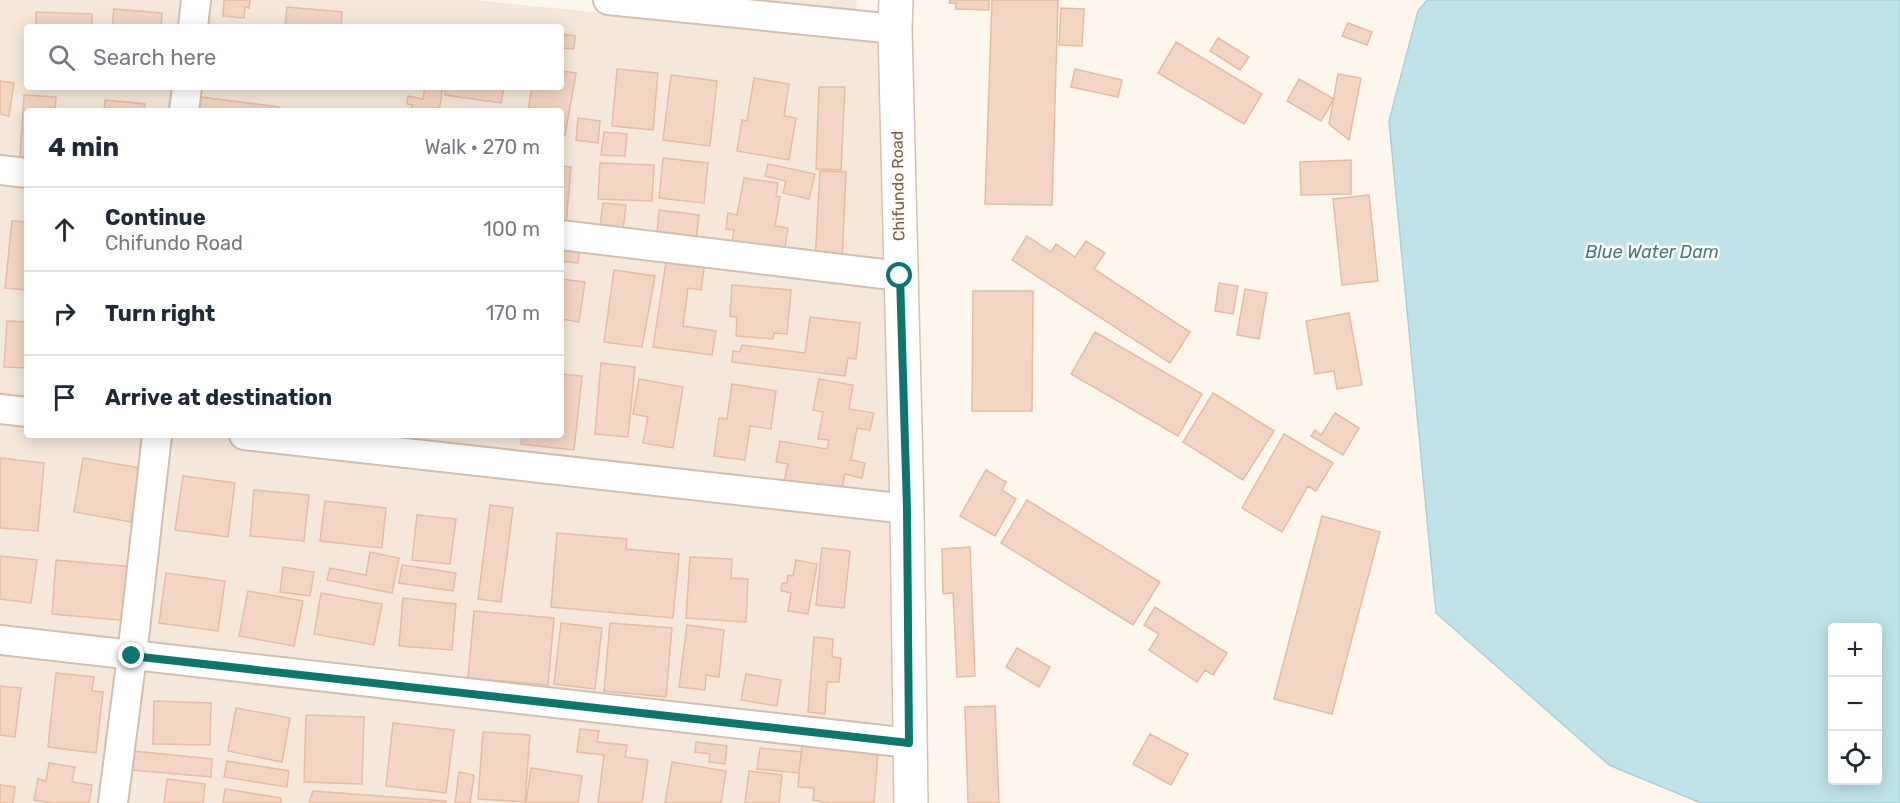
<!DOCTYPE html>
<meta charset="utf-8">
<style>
:root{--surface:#fff;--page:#f2f2f3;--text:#1f2937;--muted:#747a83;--line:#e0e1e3}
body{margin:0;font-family:Rubik,sans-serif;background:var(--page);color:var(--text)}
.controls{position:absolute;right:18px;bottom:18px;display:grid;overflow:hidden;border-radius:6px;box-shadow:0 3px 15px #0003}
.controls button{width:54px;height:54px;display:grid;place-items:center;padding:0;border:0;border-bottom:2px solid var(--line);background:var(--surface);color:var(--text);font:30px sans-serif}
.stop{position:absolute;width:18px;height:18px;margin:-14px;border:4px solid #0f766e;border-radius:50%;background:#fff}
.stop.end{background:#0f766e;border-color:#fff;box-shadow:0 2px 6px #0008}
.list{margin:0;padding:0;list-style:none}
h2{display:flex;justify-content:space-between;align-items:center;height:78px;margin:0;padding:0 24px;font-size:26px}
h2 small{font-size:20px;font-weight:400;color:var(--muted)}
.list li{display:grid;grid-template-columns:39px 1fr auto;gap:18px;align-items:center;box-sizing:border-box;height:84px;padding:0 24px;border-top:2px solid var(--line)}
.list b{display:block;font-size:22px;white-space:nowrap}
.list p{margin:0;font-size:20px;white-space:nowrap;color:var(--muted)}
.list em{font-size:20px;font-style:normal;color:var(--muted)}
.icon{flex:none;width:33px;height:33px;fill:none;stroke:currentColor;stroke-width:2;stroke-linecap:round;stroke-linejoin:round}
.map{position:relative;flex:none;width:1900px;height:803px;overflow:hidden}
.search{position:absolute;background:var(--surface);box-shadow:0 3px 15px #0003;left:24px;top:24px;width:540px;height:66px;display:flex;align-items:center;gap:15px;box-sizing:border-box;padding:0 21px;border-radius:6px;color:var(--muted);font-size:22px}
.panel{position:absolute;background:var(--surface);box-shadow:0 3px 15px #0003;left:24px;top:108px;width:540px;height:330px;border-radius:6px}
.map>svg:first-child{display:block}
.residential{fill:#f5e8da;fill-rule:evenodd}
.water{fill:#bfe3e8;stroke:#a5d3da;stroke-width:1.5;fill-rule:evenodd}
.building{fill:#f3d5c3;stroke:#e6bba3;stroke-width:1.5}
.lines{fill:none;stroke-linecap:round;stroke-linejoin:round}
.street-casing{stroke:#d1beb0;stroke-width:32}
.secondary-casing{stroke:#d6c0b0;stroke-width:36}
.street{stroke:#fff;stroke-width:28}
.secondary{stroke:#fff;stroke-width:33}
.route{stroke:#0f766e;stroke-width:8}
.labels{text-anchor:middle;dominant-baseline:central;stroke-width:5;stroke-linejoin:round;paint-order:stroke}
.street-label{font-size:16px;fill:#7a5c4d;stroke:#fffaf3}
.water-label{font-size:18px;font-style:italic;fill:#437c86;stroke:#fffaf3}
</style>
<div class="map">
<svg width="1900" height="803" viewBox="0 0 1900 803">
<rect width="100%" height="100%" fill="#fdf6ec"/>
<path class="residential" d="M0,0H474L879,41L899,803H0ZM27,27H561V87H27ZM27,111H561V435H27Z
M766,0H857L856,10Z"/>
<path class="water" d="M1427,0H1900V803H1701L1609,765L1436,613L1389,121L1418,11ZM1832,628H1878V780H1832Z"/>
<path class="building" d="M224,0H250L249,8L245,7L244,18L223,16Z
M950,0H989V10L956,9V3H949Z
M992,0H1058L1052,205L985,204Z
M287,7L342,12L341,27H285Z
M1061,8L1084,9L1082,46L1059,45Z
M114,9L162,13L161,27H112Z
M36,12L92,14V27H36Z
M1348,23L1372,32L1367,45L1342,36Z
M561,34L575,36L574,49L561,48Z
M1218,38L1249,57L1240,70L1210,51Z
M1176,42L1262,94L1244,124L1158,73Z
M617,69L658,73L653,130L612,126Z
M1075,69L1122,80L1118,97L1071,87Z
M561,71L576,73L565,135L561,134V111H528L532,87H561Z
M1338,74L1361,78L1349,140L1329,124Z
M671,75L717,81L710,146L663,140Z
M754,78L789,84L784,116L796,118L789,160L737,151L742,120L747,121Z
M1299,79L1334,99L1321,121L1287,101Z
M0,81L14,83L9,116L0,114Z
M425,87H443L439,111H411L412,105L407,104L408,96L423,99Z
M446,87H504L501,103L445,95Z
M819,87H845L841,170L816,169Z
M24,95L56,97L55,111H27V159L20,158Z
M193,96L279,107L278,111H191Z
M105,100L145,104L144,111H104Z
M578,118L600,121L598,143L576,140Z
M604,132L627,134L625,156L601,155Z
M663,158L708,163L704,203L659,198Z
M1351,160V194L1301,195L1300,162Z
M600,163L654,165L652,201L598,199Z
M768,164L815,174L809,199L783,193L786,181L765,176Z
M561,166L571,167L566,225L561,224Z
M820,171L846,172L842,263L815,262Z
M744,178L778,183L776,196L780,197L775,226L788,228L784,253L732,244L734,230L726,229L728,213L737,215Z
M1369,195L1378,281L1342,285L1333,199Z
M603,203L626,205L623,230L600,227Z
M659,210L699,215L696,239L657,235Z
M12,221L27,222V290L5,288Z
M1027,236L1051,252L1056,244L1075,257L1086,241L1105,253L1094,269L1190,332L1170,363L1012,260Z
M561,242L580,244L578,263L561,261Z
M667,256L705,262L701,290L688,288L683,326L716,331L712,355L653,347Z
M614,270L655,276L642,347L604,342Z
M561,279L585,282L579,322L561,319Z
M1219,283L1238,286L1233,314L1215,311Z
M732,285L791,290L787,334L774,333L773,339L736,336L737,317L730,316Z
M1245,289L1267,293L1259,339L1237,335Z
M973,291H1033L1032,411H972Z
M1349,313L1362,385L1337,389L1334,371L1315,374L1306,321Z
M810,317L860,323L856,359L848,358L845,376L732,362L733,351L740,352L742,345L805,353Z
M7,321L27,322V368L4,367Z
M1095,332L1202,394L1178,436L1071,374Z
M601,363L635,367L628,437L595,434Z
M561,374L582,376L574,450L521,444L522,435H561Z
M639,379L683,387L673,448L643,443L648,417L633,414Z
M819,379L853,385L849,409L874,413L870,430L857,428L851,460L865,463L862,478L845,474L841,492L784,482L788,464L776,462L780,441L827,449L829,440L818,439L823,412L813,410Z
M732,384L776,391L771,429L750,426L745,460L714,456L719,418L727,419Z
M1213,393L1274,431L1243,480L1183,442Z
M1335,413L1359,428L1343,455L1311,436L1315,430L1321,435Z
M1284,434L1333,463L1316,491L1308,486L1282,532L1242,508Z
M0,458L44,463L38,531L0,528Z
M83,458L140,468L131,522L74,512Z
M986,470L1006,482L1002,490L1016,499L995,536L960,516Z
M183,476L235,483L228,537L175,530Z
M254,490L309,495L304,541L250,536Z
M1027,500L1160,582L1133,625L1001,543Z
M325,501L386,508L382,548L320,541Z
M490,505L513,508L501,602L478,599Z
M417,515L456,519L450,564L412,560Z
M1322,516L1380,532L1332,714L1274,699Z
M557,533L627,539L626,549L679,554L673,618L551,607Z
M970,547L975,676L957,677L953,593L943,594L942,549Z
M822,548L850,551L844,608L816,605Z
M370,552L399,558L392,593L327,580L330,568L366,575Z
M0,556L37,560L31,603L0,599Z
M690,557L732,559L731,578L748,579L746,622L686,618Z
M56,560L134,567L130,621L52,614Z
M796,560L817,564L808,614L788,611L791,593L781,591L782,583H787L788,575L793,576Z
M402,565L456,573L453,591L399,583Z
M283,567L314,572L310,596L280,592Z
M166,573L225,581L218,631L159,623Z
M248,591L303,601L294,646L239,636Z
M321,593L382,604L374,645L314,634Z
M403,598L456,604L452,650L399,646Z
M1155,607L1227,653L1213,675L1205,670L1197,682L1149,650L1159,634L1144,625Z
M474,611L554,618L548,685L468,678Z
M561,623L602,628L595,689L554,684Z
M610,623L672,628L666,697L604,691Z
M687,625L724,630L719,677L706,675L705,690L679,687Z
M814,637L833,639L832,657L841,658L839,682H827L825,714L808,712Z
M1017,648L1050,667L1039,687L1006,667Z
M56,673L94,677L92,691L103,692L96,753L48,747Z
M746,674L781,680L777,706L741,700Z
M0,686L21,688L15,737L0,735Z
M154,701L211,703L210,745L153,744Z
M995,706L999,803H968L965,707Z
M236,708L290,718L282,762L228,751Z
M306,715L364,717L362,784L304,782Z
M393,723L454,730L446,793L386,786Z
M580,729L599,731L597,742L627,745L625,757L648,760L642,803H598L604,755L577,752Z
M483,732L530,735L525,802L478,799Z
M1150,734L1188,754L1171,785L1133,764Z
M696,742L727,746L725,764L709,762L710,754L695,752Z
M802,744L878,751L874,803H831L813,800L814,788L798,787Z
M760,748L802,752L799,773L757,769Z
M133,751L212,759L211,777L131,770Z
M227,761L289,771L287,787L224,777Z
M672,762L726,771L721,803H665Z
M49,763L75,767L72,782L92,785L89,803H54L34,800L38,779L46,781Z
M531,768L582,776L578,803H526Z
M749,771L782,775L779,803H745Z
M459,772L474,775L470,803H455Z
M167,779L205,784L203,803H164Z
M0,785L15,787L13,803H0Z
M225,789L281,798V803H223Z
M313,791L446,801V803H309Z"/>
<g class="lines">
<defs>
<path id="street" d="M608,0L895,29
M193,27L196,0
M184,111L187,87
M0,170L27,173
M561,235L900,276
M0,409L27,412
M244,435L907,509
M0,640L909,743
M113,803L132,656L157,435"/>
<path id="secondary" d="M896,0L895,29L907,509L911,803"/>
</defs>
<use href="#street" class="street-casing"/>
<use href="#secondary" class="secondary-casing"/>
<use href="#street" class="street"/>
<use href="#secondary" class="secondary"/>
</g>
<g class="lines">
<path class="route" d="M132,656L909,743L907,509L900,276"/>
</g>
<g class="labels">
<g class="street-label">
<text transform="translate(898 186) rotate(-91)">Chifundo Road</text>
</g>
<g class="water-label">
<text x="1652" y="252">Blue Water Dam</text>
</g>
</g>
</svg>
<div class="controls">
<button>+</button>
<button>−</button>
<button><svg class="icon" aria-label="locate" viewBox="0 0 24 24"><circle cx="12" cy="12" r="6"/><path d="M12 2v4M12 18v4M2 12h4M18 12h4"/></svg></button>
</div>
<div class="stop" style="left:900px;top:276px"></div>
<div class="stop end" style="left:132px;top:656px"></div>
<div class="search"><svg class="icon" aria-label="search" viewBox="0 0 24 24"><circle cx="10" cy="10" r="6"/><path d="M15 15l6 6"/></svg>Search here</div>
<section class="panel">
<h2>4 min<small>Walk · 270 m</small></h2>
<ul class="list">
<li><svg class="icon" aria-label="ahead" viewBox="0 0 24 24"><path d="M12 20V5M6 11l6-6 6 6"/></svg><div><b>Continue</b><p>Chifundo Road</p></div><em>100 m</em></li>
<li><svg class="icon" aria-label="right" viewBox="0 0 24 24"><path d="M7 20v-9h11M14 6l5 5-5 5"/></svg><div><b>Turn right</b></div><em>170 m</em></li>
<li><svg class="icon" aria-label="arrive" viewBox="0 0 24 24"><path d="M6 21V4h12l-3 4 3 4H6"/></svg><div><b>Arrive at destination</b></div></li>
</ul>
</section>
</div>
